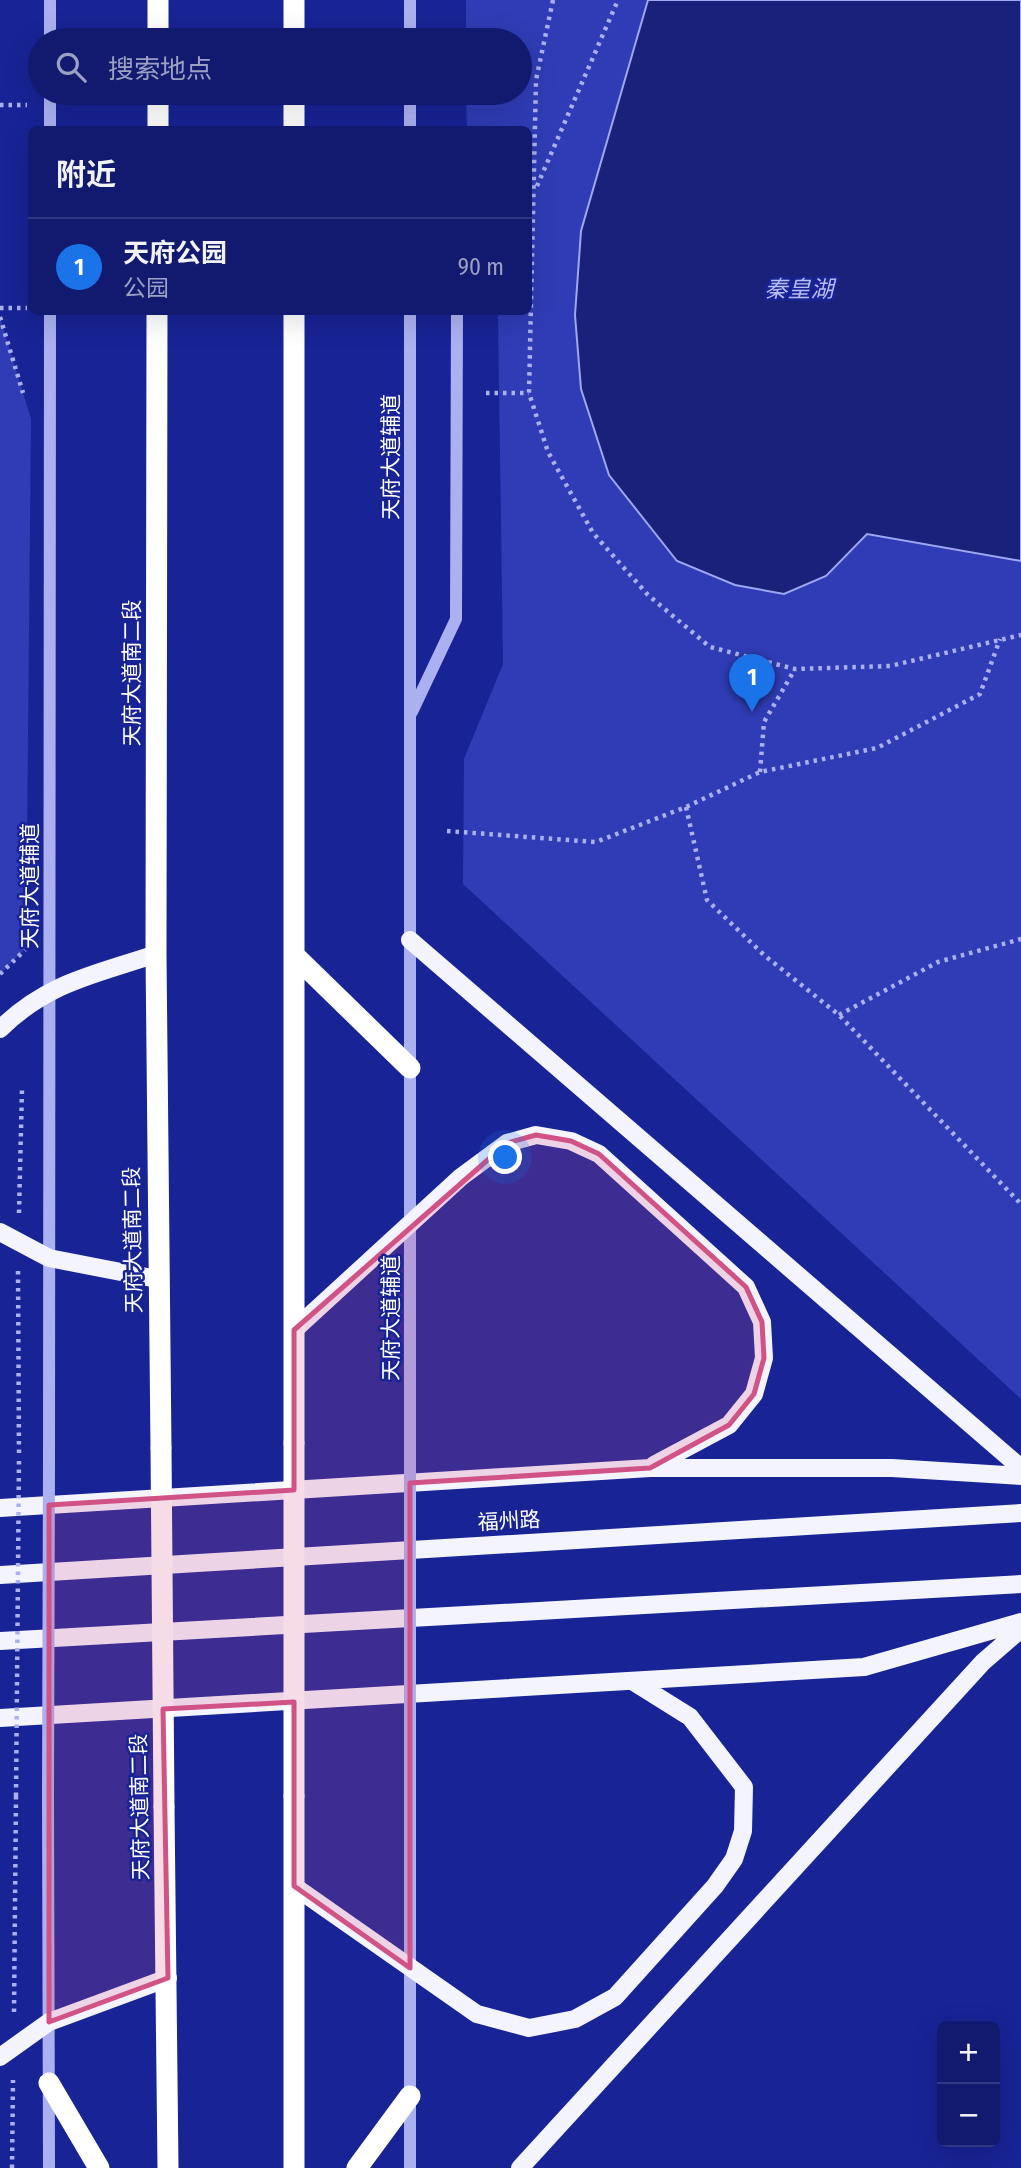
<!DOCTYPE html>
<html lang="zh">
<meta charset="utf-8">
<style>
:root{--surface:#121a70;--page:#1f2778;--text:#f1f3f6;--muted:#9ca1c3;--line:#313883;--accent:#1a73e8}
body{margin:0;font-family:"Fira Sans Condensed","Noto Sans SC",sans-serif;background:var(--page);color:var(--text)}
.controls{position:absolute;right:21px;bottom:21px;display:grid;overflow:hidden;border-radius:10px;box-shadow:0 7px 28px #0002}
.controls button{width:63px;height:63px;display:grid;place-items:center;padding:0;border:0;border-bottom:2px solid var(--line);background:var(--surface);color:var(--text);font:35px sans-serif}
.you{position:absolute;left:506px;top:1158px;width:24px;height:24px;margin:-18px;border:5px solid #fff;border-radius:50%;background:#1a73e8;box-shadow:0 0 0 10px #1a73e833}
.badge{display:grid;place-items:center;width:46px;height:46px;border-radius:50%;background:var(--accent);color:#fff;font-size:23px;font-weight:700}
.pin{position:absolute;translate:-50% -58px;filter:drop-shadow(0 2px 4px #0008)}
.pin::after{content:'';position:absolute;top:37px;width:24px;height:21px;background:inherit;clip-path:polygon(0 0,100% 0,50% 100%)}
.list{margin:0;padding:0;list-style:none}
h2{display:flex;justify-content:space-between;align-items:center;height:91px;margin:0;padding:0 28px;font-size:30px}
h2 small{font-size:23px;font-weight:400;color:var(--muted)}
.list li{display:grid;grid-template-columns:46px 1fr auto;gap:21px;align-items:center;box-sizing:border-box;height:98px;padding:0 28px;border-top:2px solid var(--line)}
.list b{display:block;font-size:26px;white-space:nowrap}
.list p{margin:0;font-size:23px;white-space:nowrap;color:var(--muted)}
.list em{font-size:23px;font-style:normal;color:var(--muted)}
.icon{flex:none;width:38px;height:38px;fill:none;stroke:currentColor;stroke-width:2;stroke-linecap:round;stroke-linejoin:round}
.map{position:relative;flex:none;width:1021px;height:2168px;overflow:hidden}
.search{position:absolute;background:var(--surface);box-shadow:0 7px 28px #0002;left:28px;top:28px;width:504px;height:77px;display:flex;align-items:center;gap:18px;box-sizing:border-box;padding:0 24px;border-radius:38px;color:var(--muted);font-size:26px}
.panel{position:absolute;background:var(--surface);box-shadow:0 7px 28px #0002;left:28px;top:126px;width:504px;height:189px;border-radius:10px}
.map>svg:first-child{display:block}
.green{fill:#2f3cb5}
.water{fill:#1a217b;stroke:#9da7f3;stroke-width:2}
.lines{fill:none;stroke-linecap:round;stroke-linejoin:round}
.path{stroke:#abb1f0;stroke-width:4.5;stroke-dasharray:3.5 5;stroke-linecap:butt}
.minor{stroke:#abb1f0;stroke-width:12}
.major{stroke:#f4f4ff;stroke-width:18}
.highway{stroke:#fff;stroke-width:21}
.path-bridge{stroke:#abb1f0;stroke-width:4.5;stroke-dasharray:3.5 5;stroke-linecap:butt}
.minor-bridge{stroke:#abb1f0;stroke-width:12}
.highway-bridge{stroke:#fff;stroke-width:21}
.marked{fill:#d15284;fill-opacity:0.2;stroke:#d15284;stroke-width:5;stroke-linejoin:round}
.labels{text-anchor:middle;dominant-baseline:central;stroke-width:5;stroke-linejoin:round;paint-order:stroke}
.street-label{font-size:21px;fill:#fff;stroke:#182395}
.water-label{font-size:23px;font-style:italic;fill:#b7bdf7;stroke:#182395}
</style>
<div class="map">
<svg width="1021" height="2168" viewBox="0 0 1021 2168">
<rect width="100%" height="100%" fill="#182395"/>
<path class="green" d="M466,0H1021V1399L463,884L464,759L503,664L498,312H528V130L467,129L466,93H520V40H466Z
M0,317L31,419L26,948L0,974Z"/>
<path class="water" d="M648,0H1021V561L867,534L826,576L784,594L735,585L677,561L609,475L581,389L575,315L581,231Z"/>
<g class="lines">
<path class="path" d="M553,0L536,80L529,393L548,452L593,533L648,595L710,647L795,669L890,666L1021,635
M0,105H27
M537,186L618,0
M0,308H27
M0,317L23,393
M486,393H529
M760,772L764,722L795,669
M686,807L707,900L764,955L839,1015L1021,1204
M447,831L596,842L686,807L760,772L877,748L980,694L1000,639
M0,974L25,950
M839,1015L938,962L1021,939
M19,1213L22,1089
M18,1271L19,1456
M14,2012L16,1796
M12,2168L13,2080"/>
<path class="minor" d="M410,0V40
M50,40V0
M410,93V130
M50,130V93
M410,312V1443
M412,712L456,619L457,312
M49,1461L50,312
M410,1788V2168
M48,1796L49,2168"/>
<path class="major" d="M410,940L1021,1468
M0,1029C48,982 94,975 156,954
M0,1232L49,1258L157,1279
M294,1330L461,1177L507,1143L536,1135L571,1141L599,1154L746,1287L762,1322L764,1358L754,1394L729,1425L654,1465
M0,1508L650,1468H892L1021,1476
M0,1575L1021,1513
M0,1641L1021,1584
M0,1718L864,1667L1021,1622
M294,1886L477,2014L529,2028L575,2019L615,1997L715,1886L734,1859L743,1831L744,1787L690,1717L634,1682
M0,2057L49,2022L168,1978
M520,2168L983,1662L1021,1629"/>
<path class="highway" d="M294,0V40
M158,40V0
M294,93V130
M158,130V93
M157,312L156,954L161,1448
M294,312V1443
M294,955L410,1068
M294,1796V2168
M164,1807L168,2168
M49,2083L99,2168
M357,2168L410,2096"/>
<path class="path-bridge" d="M16,1796L19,1456"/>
<path class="minor-bridge" d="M410,1443V1788
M48,1796L49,1461"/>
<path class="highway-bridge" d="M294,1443V1796
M161,1448L164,1807"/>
</g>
<path class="marked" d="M536,1135L571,1141L599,1154L746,1287L762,1322L764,1358L754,1394L729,1425L650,1468L410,1483V1968L294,1886V1702L163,1709L168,1978L49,2022V1505L294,1490V1330L507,1143Z"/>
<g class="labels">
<g class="street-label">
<text transform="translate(391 457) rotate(-90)">天府大道辅道</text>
<text transform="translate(132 673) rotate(-90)">天府大道南二段</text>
<text transform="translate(30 886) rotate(-90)">天府大道辅道</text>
<text transform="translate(133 1240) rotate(-91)">天府大道南二段</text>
<text transform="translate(391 1318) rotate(-90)">天府大道辅道</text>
<text transform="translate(509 1521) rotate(-3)">福州路</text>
<text transform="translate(140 1807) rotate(-91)">天府大道南二段</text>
</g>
<g class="water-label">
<text x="799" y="289">秦皇湖</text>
</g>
</g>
</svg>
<div class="controls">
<button>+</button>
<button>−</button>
</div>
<div class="you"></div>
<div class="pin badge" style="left:752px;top:712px">1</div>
<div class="search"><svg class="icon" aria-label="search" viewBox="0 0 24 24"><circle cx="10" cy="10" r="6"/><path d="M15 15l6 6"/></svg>搜索地点</div>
<section class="panel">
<h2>附近<small></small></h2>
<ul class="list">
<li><span class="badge">1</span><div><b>天府公园</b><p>公园</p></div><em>90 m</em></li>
</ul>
</section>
</div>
